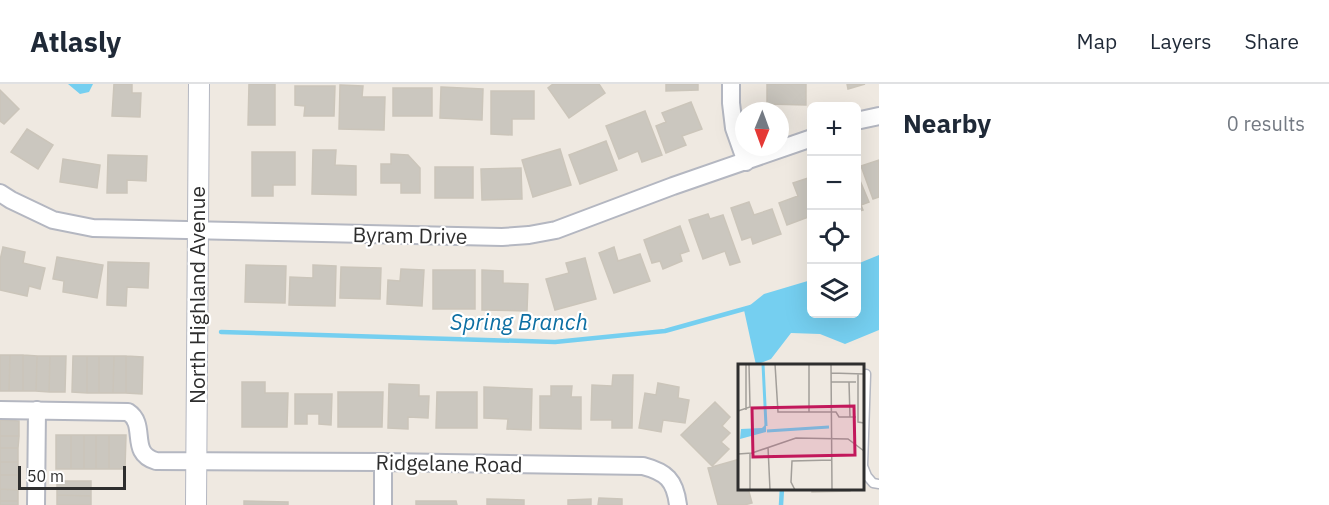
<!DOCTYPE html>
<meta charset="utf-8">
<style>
:root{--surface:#fff;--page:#f2f2f3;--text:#1f2937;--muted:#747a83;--line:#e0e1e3}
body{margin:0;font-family:"IBM Plex Sans",sans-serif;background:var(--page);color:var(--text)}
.controls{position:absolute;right:18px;top:18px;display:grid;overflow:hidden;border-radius:9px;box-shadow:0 6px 24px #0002}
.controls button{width:54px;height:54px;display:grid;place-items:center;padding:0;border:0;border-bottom:2px solid var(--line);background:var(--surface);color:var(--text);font:30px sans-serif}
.compass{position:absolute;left:735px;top:18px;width:54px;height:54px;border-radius:50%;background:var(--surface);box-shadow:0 6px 24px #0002;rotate:181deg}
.scale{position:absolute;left:18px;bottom:15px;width:108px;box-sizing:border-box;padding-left:6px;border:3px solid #2e2e2e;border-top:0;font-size:16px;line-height:21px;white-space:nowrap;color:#2e2e2e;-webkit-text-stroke:4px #fff;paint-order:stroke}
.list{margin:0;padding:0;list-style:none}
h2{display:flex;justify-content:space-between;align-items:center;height:78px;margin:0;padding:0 24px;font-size:26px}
h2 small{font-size:20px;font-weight:400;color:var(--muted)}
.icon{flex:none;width:33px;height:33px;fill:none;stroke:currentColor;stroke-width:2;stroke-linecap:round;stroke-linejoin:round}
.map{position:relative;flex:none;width:879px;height:421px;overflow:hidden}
header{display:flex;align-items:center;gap:36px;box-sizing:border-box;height:84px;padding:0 30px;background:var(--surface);border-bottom:2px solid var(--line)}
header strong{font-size:28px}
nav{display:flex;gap:33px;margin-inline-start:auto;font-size:21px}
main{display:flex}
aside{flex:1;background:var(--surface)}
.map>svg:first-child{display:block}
.water{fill:#75cff0}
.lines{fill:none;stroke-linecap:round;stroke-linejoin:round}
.stream{stroke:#75cff0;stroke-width:4.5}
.building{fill:#cbc7bf;stroke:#cbc5ba;stroke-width:1.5}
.service-casing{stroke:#b4b7c1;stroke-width:11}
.minor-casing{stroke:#b4b7c1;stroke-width:20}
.tertiary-casing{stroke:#b4b7c1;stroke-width:22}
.service{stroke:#fff;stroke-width:8}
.minor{stroke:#fff;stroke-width:16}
.tertiary{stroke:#fff;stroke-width:20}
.labels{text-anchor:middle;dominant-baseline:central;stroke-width:4.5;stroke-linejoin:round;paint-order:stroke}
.street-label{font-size:21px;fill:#2e2e2e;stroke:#fff}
.water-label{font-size:22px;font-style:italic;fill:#0d6fa3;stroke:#fff}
.inset-river{fill:none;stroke:#75cff0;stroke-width:3}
.inset-road{fill:none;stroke:#a29e99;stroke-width:1.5}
.view{fill:#c2185b;fill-opacity:0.15;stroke:#c2185b;stroke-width:3}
.inset-edge{fill:none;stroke:#2e2e2e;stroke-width:3}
</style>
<header>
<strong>Atlasly</strong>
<nav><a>Map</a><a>Layers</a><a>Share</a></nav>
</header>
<main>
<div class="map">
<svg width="879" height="421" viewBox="0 0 879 421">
<rect width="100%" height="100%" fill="#efe9e1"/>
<path class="water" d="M68,0H93L89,8L80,10Z
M879,171V246L845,260L820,250L791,249L771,275L756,281L744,226L764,210L811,196L812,230H856L857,180Z"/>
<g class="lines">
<path class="stream" d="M221,248L555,258L665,247L751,223
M781,421L782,404"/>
</g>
<path class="building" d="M114,0H132V9H141L140,33L112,32Z
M249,0H275V41H248Z
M553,0H599L605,9L569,34L548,4Z
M666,0H698V6L666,7Z
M767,0H806V21L767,20Z
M847,0H865L848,5Z
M340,1L363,2L362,13H385L384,46L339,45Z
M295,2H335L334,32H304L305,22L295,21Z
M441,3L483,5L482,36L440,34Z
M393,4H432V32H393Z
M0,6L19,25L4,40L0,37Z
M491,7H534V35H512V51L491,50Z
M691,18L702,45L682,52L686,61L666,69L656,42L666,38L662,29Z
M645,27L662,71L642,78L638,67L619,75L606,42Z
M27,45L53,61L38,85L11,68Z
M606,57L617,86L580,100L569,71Z
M560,65L571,101L533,113L522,76Z
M313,66H336L335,81L356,82V111L312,110Z
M252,68H295V101H273V112H252Z
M391,70L408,71L420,84V109H401V99H381V80H391Z
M108,71L147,72L146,97L127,96V109H107Z
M63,75L100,81L97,104L60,98Z
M879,76V113L873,115L861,82Z
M435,83H473V114H435Z
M521,84L522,115L482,116L481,85Z
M856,87L869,118L861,121L863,126L856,128Z
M811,93L812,134L811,132L787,141L779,119L798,112L793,99Z
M749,118L754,131L772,125L781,150L753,160L751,153L742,156L731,124Z
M708,130L710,135L723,131L740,178L730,181L725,167L703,175L689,136Z
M680,142L689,167L680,170L682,177L663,185L660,177L652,179L644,156Z
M3,163L25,168L23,179L45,184L40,205L29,202L27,212L0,206V176Z
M614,163L618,177L640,170L650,197L614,209L599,169Z
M57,173L103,181L97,214L63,208L64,197L53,195Z
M585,174L596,215L555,226L546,195L569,189L566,179Z
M108,178L149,179L148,204L127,203L126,222L107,221Z
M246,181L286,182L285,219L245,218Z
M313,181L336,182L335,222L289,221L290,193L313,194Z
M341,183L381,184L380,215L340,214Z
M401,185L424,186L422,222L387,220L388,196L400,197Z
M433,186H475V225H433Z
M482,186L503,187V199L528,200L527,227L482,226Z
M0,271H10L9,307H0Z
M10,271H23V307H9Z
M23,271L37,272L36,307H23Z
M37,272H50L49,308L36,307Z
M50,272H66L65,308H49Z
M73,272H87V309L72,308Z
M87,272H99V309H87Z
M99,272H114L113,309H99Z
M114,272H126V309H113Z
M126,272L143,273L142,310L126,309Z
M613,291H633L632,344H612V336H591L592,301L612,302Z
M242,298H265V309H288L287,343H242Z
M658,299L679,303L678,314L689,316L685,339L663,336L661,348L639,344L645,309L656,311Z
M389,300L419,301V312H429L428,334L408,333V345L388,344Z
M551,302H572L571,313H581V345L540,344V312H551Z
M484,303L532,305L531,346L507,345L508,335L484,334Z
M338,308H383L382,343H338Z
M437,308H477V344H436Z
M295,310H332L331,341L319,340V330H307V340H295Z
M715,318L730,333L722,342L730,349L721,358L729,365L712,382L681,351Z
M0,336L19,337V352H0Z
M56,351H71V385H56Z
M71,351H84V385H71Z
M84,351H96V385H84Z
M96,351H109V385H96Z
M109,351H126L125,385H109Z
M0,352H19L18,364H0Z
M0,364H18V378H0Z
M740,375V404H748L752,419L744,421H718L708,384Z
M0,378H18V391H0Z
M0,391H18V406L0,405Z
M57,397H91V412L57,411Z
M812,404H850V407L812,408Z
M0,405L18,406V417H0Z
M57,411L91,412V421H57Z
M599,414L622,415V421H598Z
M487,415L524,416V421H487Z
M591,415V421H568V416Z
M0,417H18V421H0Z
M244,417L288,418V421H244Z
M416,417H456L457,421H416Z"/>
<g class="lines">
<defs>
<path id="service" d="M866,290L863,382L867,392L873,399L879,400"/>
<path id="minor" d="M731,0V19L734,44L746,78
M856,37L879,32
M0,109L11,116L53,136L93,144L502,153L529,151L556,146L673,102L812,54
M0,326L128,328C148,341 128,369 156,377L383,378L643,382C666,388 675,396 678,421
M36,421L37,326
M383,421V378"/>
<path id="tertiary" d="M196,421L199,0"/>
</defs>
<use href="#service" class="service-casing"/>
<use href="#minor" class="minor-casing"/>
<use href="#tertiary" class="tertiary-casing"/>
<use href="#service" class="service"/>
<use href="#minor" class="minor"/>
<use href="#tertiary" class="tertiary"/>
</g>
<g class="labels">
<g class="street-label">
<text transform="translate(410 151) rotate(1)">Byram Drive</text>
<text transform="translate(197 211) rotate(-90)">North Highland Avenue</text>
<text transform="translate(449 379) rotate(1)">Ridgelane Road</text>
</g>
<g class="water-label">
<text x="519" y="237">Spring Branch</text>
</g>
</g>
<g transform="translate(738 280)">
<rect width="126" height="126" fill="#efe9e1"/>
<path d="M28,60V68L2,75L3,65L24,64Z" fill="#75cff0"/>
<path class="inset-river" d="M25,0L28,62M29,67L91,63"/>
<path class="inset-road" d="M37,0L40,48H98L101,53H118M71,0V48M93,0L94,126M93,9L126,10M120,10V58L126,59M93,18H118M111,18L112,53M8,46V0M0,47L12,43L11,0M30,83L32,126M0,90L14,89L58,74L110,75L126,87M12,90V126M57,126L53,118L54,97L94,96"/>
<path class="view" d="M116,42L117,91L15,93L14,44Z"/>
<rect width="126" height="126" class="inset-edge"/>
</g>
</svg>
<div class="controls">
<button>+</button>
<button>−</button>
<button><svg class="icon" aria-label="locate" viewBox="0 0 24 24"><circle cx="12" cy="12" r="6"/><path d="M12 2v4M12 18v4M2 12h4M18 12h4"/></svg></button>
<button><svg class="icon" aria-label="layers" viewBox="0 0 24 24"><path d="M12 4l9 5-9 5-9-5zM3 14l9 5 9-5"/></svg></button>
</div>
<svg class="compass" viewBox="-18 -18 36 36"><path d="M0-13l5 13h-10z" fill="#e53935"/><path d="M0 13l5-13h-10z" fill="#747a83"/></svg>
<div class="scale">50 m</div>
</div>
<aside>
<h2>Nearby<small>0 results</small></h2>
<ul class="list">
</ul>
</aside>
</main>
